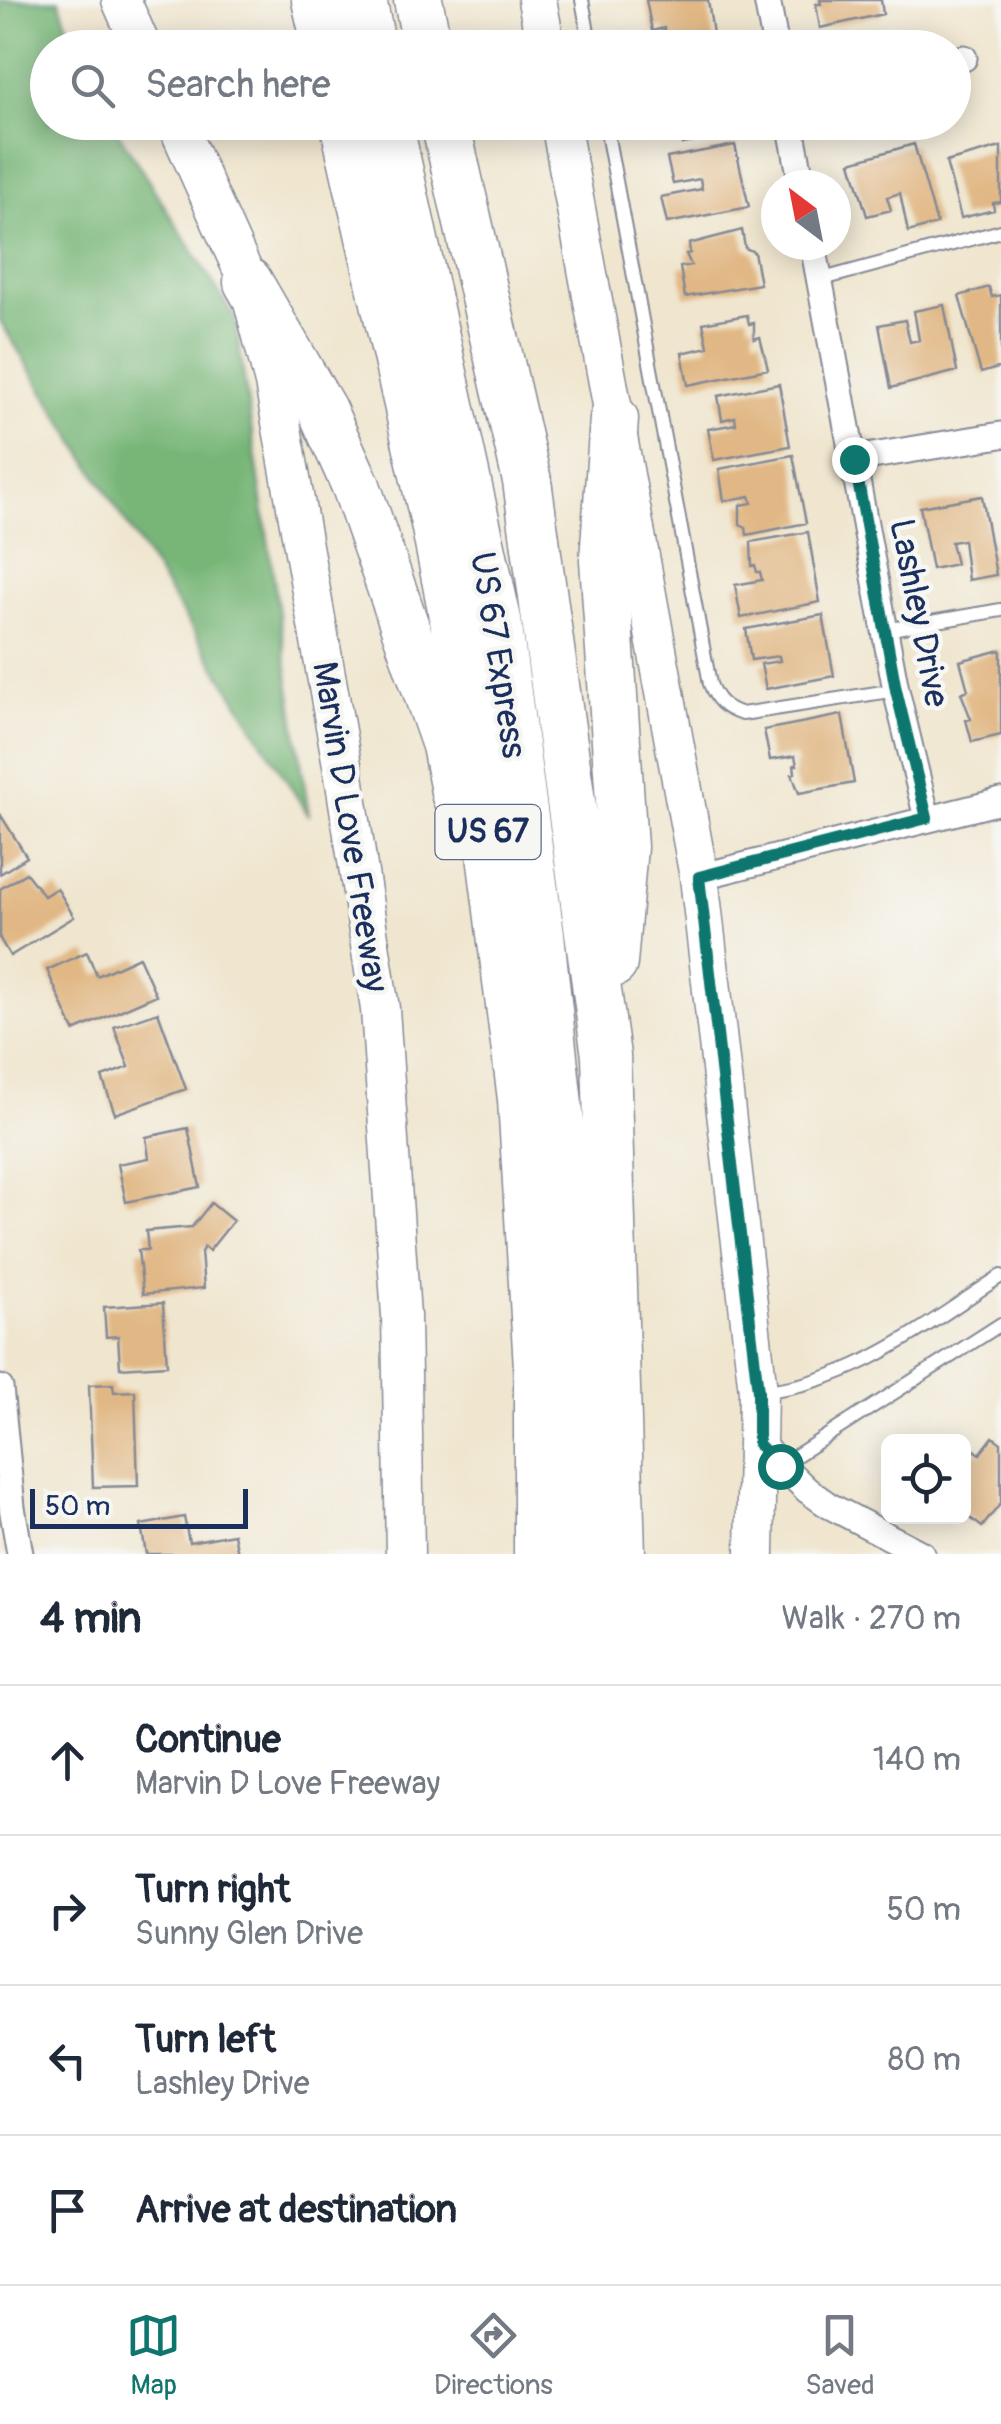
<!DOCTYPE html>
<meta charset="utf-8">
<style>
:root{--surface:#fff;--page:#f6f6f7;--text:#1f2937;--muted:#747a83;--line:#e0e1e3;--accent:#0f766e}
body{margin:0;font-family:Pangolin,sans-serif;background:var(--page);color:var(--text)}
.controls{position:absolute;right:30px;bottom:30px;display:grid;overflow:hidden;border-radius:15px;box-shadow:0 5px 25px #0003}
.controls button{width:90px;height:90px;display:grid;place-items:center;padding:0;border:0;border-bottom:2px solid var(--line);background:var(--surface);color:var(--text);font:50px sans-serif}
.compass{position:absolute;left:761px;top:170px;width:90px;height:90px;border-radius:50%;background:var(--surface);box-shadow:0 5px 25px #0003;rotate:328deg}
.scale{position:absolute;left:30px;bottom:25px;width:218px;box-sizing:border-box;padding-left:10px;border:5px solid #1b2f5e;border-top:0;font-size:28px;line-height:35px;white-space:nowrap;color:#1b2f5e;-webkit-text-stroke:8px #f6f6f2;paint-order:stroke}
.stop{position:absolute;width:30px;height:30px;margin:-22px;border:8px solid #0f766e;border-radius:50%;background:#fff}
.stop.end{background:#0f766e;border-color:#fff;box-shadow:0 2px 10px #0008}
.list{margin:0;padding:0;list-style:none}
h2{display:flex;justify-content:space-between;align-items:center;height:130px;margin:0;padding:0 40px;font-size:42px}
h2 small{font-size:32px;font-weight:400;color:var(--muted)}
.list li{display:grid;grid-template-columns:65px 1fr auto;gap:30px;align-items:center;box-sizing:border-box;height:150px;padding:0 40px;border-top:2px solid var(--line)}
.list b{display:block;font-size:38px;white-space:nowrap}
.list p{margin:0;font-size:32px;white-space:nowrap;color:var(--muted)}
.list em{font-size:32px;font-style:normal;color:var(--muted)}
.icon{flex:none;width:55px;height:55px;fill:none;stroke:currentColor;stroke-width:2;stroke-linecap:round;stroke-linejoin:round}
.map{position:relative;flex:none;width:1001px;height:1554px;overflow:hidden}
.search{position:absolute;background:var(--surface);box-shadow:0 5px 25px #0003;left:30px;right:30px;top:30px;height:110px;display:flex;align-items:center;gap:25px;box-sizing:border-box;padding:0 35px;border-radius:55px;color:var(--muted);font-size:38px}
.sheet{height:730px;background:var(--surface)}
nav{display:flex;justify-content:space-around;align-items:center;box-sizing:border-box;height:140px;border-top:2px solid var(--line);background:var(--surface);font-size:28px;color:var(--muted)}
nav a{display:grid;justify-items:center;gap:5px}
nav .on{color:var(--accent)}
.map>svg:first-child{display:block}
.forest{fill:#77b677;stroke:#49726a;stroke-width:2.5}
.building{fill:#e1b885}
.lines{fill:none;stroke-linecap:round;stroke-linejoin:round}
.service-casing{stroke:#868a96;stroke-width:16}
.minor-casing{stroke:#868a96;stroke-width:29}
.secondary-casing{stroke:#868a96;stroke-width:41}
.motorway-casing{stroke:#868a96;stroke-width:51}
.service{stroke:#fff;stroke-width:12}
.minor{stroke:#fff;stroke-width:25}
.secondary{stroke:#fff;stroke-width:38}
.motorway{stroke:#fff;stroke-width:48}
.route{stroke:#0f766e;stroke-width:12}
.labels{text-anchor:middle;dominant-baseline:central;stroke-width:9;stroke-linejoin:round;paint-order:stroke}
.shield{fill:#f6f6f2;stroke:#5d6b8a;stroke-width:2.5}
.shield-label{font-size:32px;font-weight:bold;fill:#1b2f5e}
.street-label{font-size:35px;fill:#1b2f5e;stroke:#f6f6f2}
</style>
<div class="map">
<svg width="1001" height="1554" viewBox="0 0 1001 1554">
<rect width="100%" height="100%" fill="#f6f6f2"/>
<filter id="ink" filterUnits="userSpaceOnUse"><feTurbulence type="fractalNoise" baseFrequency=".01" numOctaves="2"/><feDisplacementMap in="SourceGraphic" scale="20" xChannelSelector="R" yChannelSelector="G"/><feConvolveMatrix kernelMatrix="1 2 1 2 8 2 1 2 1" color-interpolation-filters="sRGB"/></filter>
<filter id="wash" filterUnits="userSpaceOnUse"><feTurbulence type="fractalNoise" baseFrequency=".0048" numOctaves="4" result="noise"/><feDisplacementMap in="SourceGraphic" scale="40" xChannelSelector="R" yChannelSelector="G"/><feGaussianBlur stdDeviation="2.25" result="paint"/><feColorMatrix in="noise" values="0 0 0 0 0 0 0 0 0 0 0 0 0 0 0 0 0 1.4 0 .05"/><feComposite in="paint" operator="in"/></filter>
<g filter="url(#wash)">
<rect width="100%" height="100%" fill="#f0e6cf"/>
<path class="forest" d="M0,0H59L75,47L48,48V122L112,123L235,318L309,816L0,321Z"/>
<g id="blocks">
<path class="building" d="M646,0H708L715,48H667L664,28L652,31Z
M820,0H881L883,14L820,28L816,4H821Z
M678,122H731L732,135L682,144Z
M914,144L937,224L908,232L900,193L887,197L891,210L867,216L851,162Z
M735,145L749,207L667,223L661,197L702,189L700,179L673,184L667,158Z
M1001,147V202L993,203L994,210L961,218L946,162Z
M742,230L745,248L754,252L760,284L685,297L680,267L691,265L686,254L690,253L689,244Z
M989,287L992,297L1001,295V367L981,373L959,296Z
M944,305L957,371L891,388L879,325L905,320L910,342L919,340L914,311Z
M747,315L749,324L754,323V339L760,337L768,369L688,385L682,353L708,347L703,323Z
M779,384L790,446L714,460L708,429L736,424L735,417L722,420L718,396Z
M793,455L806,523L747,535L746,527L740,524V505L752,503L750,496L724,501L719,469Z
M982,496L996,575L968,580L963,540L951,542L956,564L932,569L920,507Z
M808,532L820,602L741,618L735,585L762,580L760,572H757L755,565L752,566L751,542Z
M823,615L834,676L766,689L761,664L780,661L779,656L751,660L746,629Z
M1001,650V735L972,742L966,720L971,719L961,693L968,690L960,661Z
M842,715L854,783L799,793L792,774L795,773L794,765H797L795,756L770,760L764,730Z
M0,814L27,857L0,874Z
M26,873L44,896L57,888L74,917L10,956L0,939V889Z
M87,952L97,976L139,957L156,995L74,1031L47,970Z
M158,1012L186,1089L115,1114L102,1077L129,1067L114,1027Z
M188,1128L200,1187L126,1202L118,1164L149,1158L146,1137Z
M211,1203L233,1221L209,1251L204,1247L201,1252L204,1288L143,1294L138,1250H148L146,1231L192,1227Z
M163,1303L167,1365L120,1368L118,1336L106,1337L104,1307Z
M113,1384L114,1392L135,1391L138,1486L93,1487L89,1385Z
M993,1437L1001,1443V1503L982,1527L964,1513V1448L967,1444L980,1454Z
M184,1517L189,1542L234,1534L238,1554H146L141,1525Z"/>
</g>
</g>
<g filter="url(#ink)">
<use href="#blocks" fill-opacity="0" stroke="#868a96" stroke-width="2.5"/>
<g class="lines">
<defs>
<path id="service" d="M582,0L591,48
M605,122L710,684C717,701 724,708 742,714L896,690
M819,280L1001,231
M885,630L1001,610
M763,1391C854,1383 927,1324 1001,1276
M780,1466L1001,1324"/>
<path id="minor" d="M767,0L776,48
M954,60L964,58
M790,122L802,185
M813,245L896,690L927,818
M854,459L1001,435
M699,877L1001,801
M0,1388L12,1507L20,1554
M759,1443L807,1490L828,1505L922,1554"/>
<path id="secondary" d="M121,0L142,48
M537,0L546,48
M176,122L248,282L274,383L344,776L380,1009L401,1316L405,1554
M560,122L699,877L758,1391L755,1554"/>
<path id="motorway" d="M316,0L327,48
M362,0L372,48
M418,0L428,48
M344,122L435,523L474,721L522,1099L538,1367V1554
M388,122L497,620L540,935L567,1189L578,1458L576,1554
M445,122L527,481L606,1056L621,1554
M248,282L322,410L356,486L446,745L456,796
M613,963L623,847L604,560L614,419"/>
</defs>
<use href="#service" class="service-casing"/>
<use href="#minor" class="minor-casing"/>
<use href="#secondary" class="secondary-casing"/>
<use href="#motorway" class="motorway-casing"/>
<use href="#service" class="service"/>
<use href="#minor" class="minor"/>
<use href="#secondary" class="secondary"/>
<use href="#motorway" class="motorway"/>
</g>
</g>
<g class="lines" filter="url(#ink)">
<path class="route" d="M780,1466L758,1444V1391L699,877L927,818L896,690L854,459"/>
</g>
<g class="labels">
<rect class="shield" x="435.5" y="805" width="105" height="54" rx="8"/>
<g class="shield-label">
<text x="488" y="832">US 67</text>
</g>
<g class="street-label">
<text transform="translate(919 613) rotate(79)">Lashley Drive</text>
<text transform="translate(498 655) rotate(81)">US 67 Express</text>
<text transform="translate(350 827) rotate(81)">Marvin D Love Freeway</text>
</g>
</g>
</svg>
<div class="controls">
<button><svg class="icon" aria-label="locate" viewBox="0 0 24 24"><circle cx="12" cy="12" r="6"/><path d="M12 2v4M12 18v4M2 12h4M18 12h4"/></svg></button>
</div>
<svg class="compass" viewBox="-18 -18 36 36"><path d="M0-13l5 13h-10z" fill="#e53935"/><path d="M0 13l5-13h-10z" fill="#747a83"/></svg>
<div class="scale">50 m</div>
<div class="stop" style="left:780px;top:1466px"></div>
<div class="stop end" style="left:854px;top:459px"></div>
<div class="search"><svg class="icon" aria-label="search" viewBox="0 0 24 24"><circle cx="10" cy="10" r="6"/><path d="M15 15l6 6"/></svg>Search here</div>
</div>
<section class="sheet">
<h2>4 min<small>Walk · 270 m</small></h2>
<ul class="list">
<li><svg class="icon" aria-label="ahead" viewBox="0 0 24 24"><path d="M12 20V5M6 11l6-6 6 6"/></svg><div><b>Continue</b><p>Marvin D Love Freeway</p></div><em>140 m</em></li>
<li><svg class="icon" aria-label="right" viewBox="0 0 24 24"><path d="M7 20v-9h11M14 6l5 5-5 5"/></svg><div><b>Turn right</b><p>Sunny Glen Drive</p></div><em>50 m</em></li>
<li><svg class="icon" aria-label="left" viewBox="0 0 24 24"><path d="M17 20v-9H6M10 6l-5 5 5 5"/></svg><div><b>Turn left</b><p>Lashley Drive</p></div><em>80 m</em></li>
<li><svg class="icon" aria-label="arrive" viewBox="0 0 24 24"><path d="M6 21V4h12l-3 4 3 4H6"/></svg><div><b>Arrive at destination</b></div></li>
</ul>
</section>
<nav>
<a class="on"><svg class="icon" aria-label="map" viewBox="0 0 24 24"><path d="M3 6l6-2 6 2 6-2v14l-6 2-6-2-6 2zM9 4v14M15 6v14"/></svg>Map</a>
<a><svg class="icon" aria-label="directions" viewBox="0 0 24 24"><path d="M12 3l9 9-9 9-9-9zM9 14v-3h6M13 9l2 2-2 2"/></svg>Directions</a>
<a><svg class="icon" aria-label="saved" viewBox="0 0 24 24"><path d="M7 4h10v16l-5-4-5 4z"/></svg>Saved</a>
</nav>
